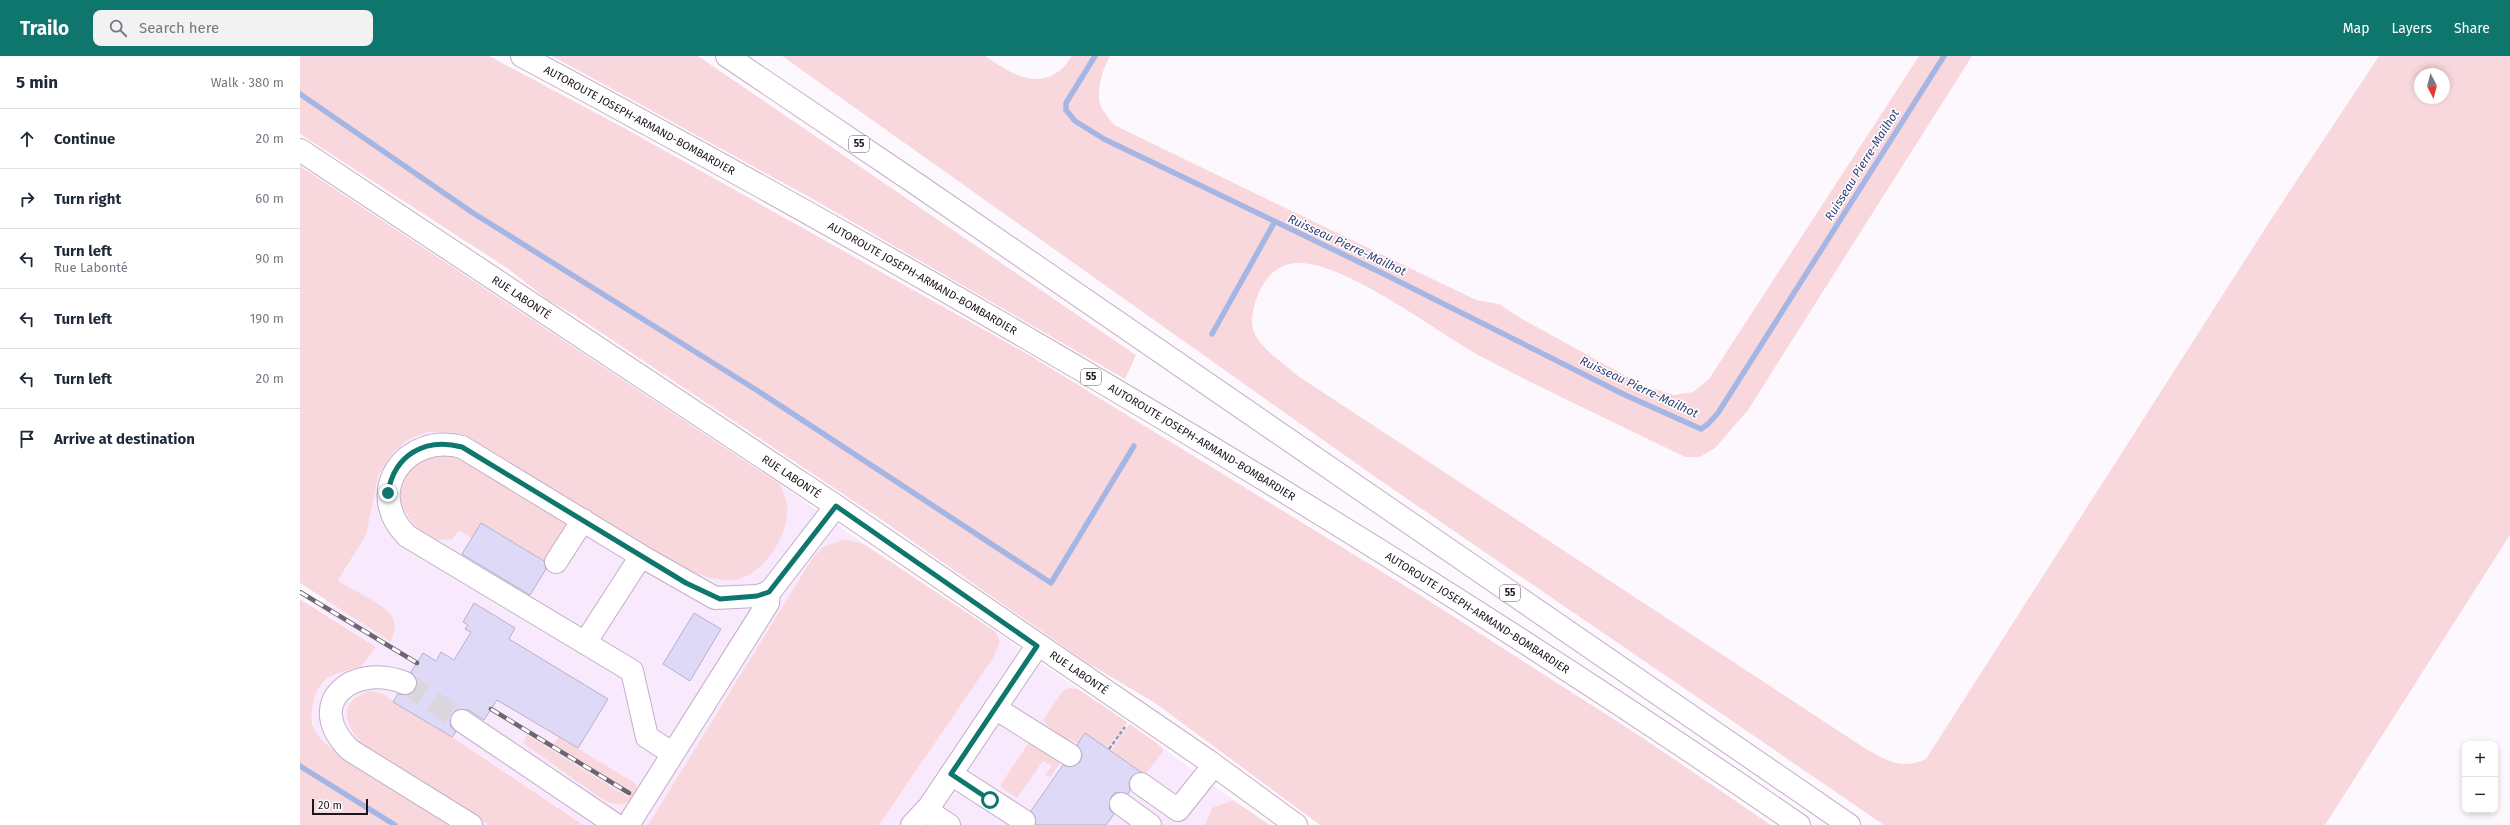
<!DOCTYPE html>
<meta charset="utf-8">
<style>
:root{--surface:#fff;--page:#f2f2f3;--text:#1f2937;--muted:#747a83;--line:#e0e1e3;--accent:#0f766e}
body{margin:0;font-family:"Fira Sans",sans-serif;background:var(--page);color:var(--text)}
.controls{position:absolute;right:12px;bottom:12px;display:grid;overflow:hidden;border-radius:8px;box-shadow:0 2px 6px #0003}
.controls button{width:36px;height:36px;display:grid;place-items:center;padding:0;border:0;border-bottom:1px solid var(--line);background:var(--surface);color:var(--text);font:20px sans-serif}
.compass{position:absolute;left:2114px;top:12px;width:36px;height:36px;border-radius:50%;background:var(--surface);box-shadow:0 2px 6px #0003;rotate:173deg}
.scale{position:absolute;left:12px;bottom:10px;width:56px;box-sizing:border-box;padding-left:4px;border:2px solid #1d151f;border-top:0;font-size:11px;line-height:14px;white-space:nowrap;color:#1d151f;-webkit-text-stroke:3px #fff;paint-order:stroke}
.stop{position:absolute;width:12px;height:12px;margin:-9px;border:3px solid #0f766e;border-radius:50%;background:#fff}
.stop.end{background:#0f766e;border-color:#fff;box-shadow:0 1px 4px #0008}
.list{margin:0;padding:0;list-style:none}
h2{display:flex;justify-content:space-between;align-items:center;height:52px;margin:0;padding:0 16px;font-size:17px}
h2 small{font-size:13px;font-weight:400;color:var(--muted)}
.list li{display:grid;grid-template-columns:26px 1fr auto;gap:12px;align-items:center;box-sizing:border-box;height:60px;padding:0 16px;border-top:1px solid var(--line)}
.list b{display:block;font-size:15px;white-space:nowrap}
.list p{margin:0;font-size:13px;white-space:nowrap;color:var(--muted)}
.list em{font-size:13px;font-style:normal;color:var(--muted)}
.icon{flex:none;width:22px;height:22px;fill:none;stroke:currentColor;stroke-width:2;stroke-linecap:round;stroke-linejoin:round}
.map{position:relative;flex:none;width:2210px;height:769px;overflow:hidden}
header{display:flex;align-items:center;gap:24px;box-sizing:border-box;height:56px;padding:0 20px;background:var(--accent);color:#fff}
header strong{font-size:19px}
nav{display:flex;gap:22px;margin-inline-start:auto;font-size:14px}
.search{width:280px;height:36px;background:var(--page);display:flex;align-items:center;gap:10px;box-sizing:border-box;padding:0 14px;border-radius:8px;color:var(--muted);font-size:15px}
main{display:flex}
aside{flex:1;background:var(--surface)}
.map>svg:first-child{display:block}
.built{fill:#f9e9fd}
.green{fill:#f9d8dd;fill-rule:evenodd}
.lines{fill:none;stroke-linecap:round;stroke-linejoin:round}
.stream{stroke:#a5b5e4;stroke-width:5.5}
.building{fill:#dfd9f8;stroke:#b6b0ce}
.minor-tunnel{stroke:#dbd6dd;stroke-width:22;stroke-dasharray:22 11;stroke-linecap:butt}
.minor-casing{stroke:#c3aec8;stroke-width:24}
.highway-casing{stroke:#c3aec8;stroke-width:24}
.path{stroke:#9f99a1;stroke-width:2.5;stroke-dasharray:4 2;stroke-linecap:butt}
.minor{stroke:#fff;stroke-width:22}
.highway{stroke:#fff;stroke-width:22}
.rail-casing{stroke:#6d666f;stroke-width:4.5}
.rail{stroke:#fff;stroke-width:3;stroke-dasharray:9;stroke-linecap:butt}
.route{stroke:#0f766e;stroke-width:5}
.labels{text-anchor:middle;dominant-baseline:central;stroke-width:3;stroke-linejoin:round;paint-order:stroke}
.shield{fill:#fff;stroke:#615b62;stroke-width:1}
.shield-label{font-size:10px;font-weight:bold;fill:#1d151f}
.street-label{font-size:11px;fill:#1d151f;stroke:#fff}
.water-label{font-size:12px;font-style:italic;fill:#33427d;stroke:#fff}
</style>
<header>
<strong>Trailo</strong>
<div class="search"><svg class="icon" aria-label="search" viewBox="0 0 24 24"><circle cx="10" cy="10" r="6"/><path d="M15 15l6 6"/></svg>Search here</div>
<nav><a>Map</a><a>Layers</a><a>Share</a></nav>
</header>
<main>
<aside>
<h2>5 min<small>Walk · 380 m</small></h2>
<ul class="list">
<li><svg class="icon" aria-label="ahead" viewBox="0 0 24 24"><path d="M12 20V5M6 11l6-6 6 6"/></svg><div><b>Continue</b></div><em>20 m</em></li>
<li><svg class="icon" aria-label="right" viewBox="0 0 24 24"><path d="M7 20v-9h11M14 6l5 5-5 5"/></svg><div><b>Turn right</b></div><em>60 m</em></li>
<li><svg class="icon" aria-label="left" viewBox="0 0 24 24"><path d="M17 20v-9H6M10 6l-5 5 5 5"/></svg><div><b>Turn left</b><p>Rue Labonté</p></div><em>90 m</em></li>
<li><svg class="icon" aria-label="left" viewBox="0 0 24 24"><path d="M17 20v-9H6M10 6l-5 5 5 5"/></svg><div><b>Turn left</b></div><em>190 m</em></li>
<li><svg class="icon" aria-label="left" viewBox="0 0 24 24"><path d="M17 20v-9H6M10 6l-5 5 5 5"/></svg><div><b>Turn left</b></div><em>20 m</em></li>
<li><svg class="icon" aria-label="arrive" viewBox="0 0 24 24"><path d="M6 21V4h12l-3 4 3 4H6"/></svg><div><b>Arrive at destination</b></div></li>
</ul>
</aside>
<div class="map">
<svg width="2210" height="769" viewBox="0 0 2210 769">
<rect width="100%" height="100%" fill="#fdf8fe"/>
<path class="built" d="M127,376H148L165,379L377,509L487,448L480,428L564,488L545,483L513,501L348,769H152L39,700L22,685L13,672L12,650L18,631L37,616L61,611L76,591L20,554L53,502L78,420L93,397L107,384Z
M696,576L862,691L933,744L912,752L905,769H579L693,602L700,586Z"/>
<path class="green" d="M0,0H189L326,73L731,300L1123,541L1340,680L1471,769H1020L855,647L786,606L579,462L276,260L248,244L207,212L0,78Z
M252,0H398L836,299L825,323L511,142Z
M482,0H685C715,21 747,39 772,0H810C803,12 795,36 801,50C803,56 810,63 814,69L1176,244L1199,248L1222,263L1344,330L1374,339L1393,336L1409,323L1619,0H1672L1448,354L1415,392L1400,401H1385C1318,368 1250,337 1184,302C1139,278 1045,205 997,207C968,208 954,239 952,264C951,288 982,305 998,320L1566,693C1588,705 1601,714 1626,703L1970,165L2079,0H2210V479L2025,769H1584L1081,425ZM2120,18H2144V42H2120Z
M0,110L480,428C482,434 486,442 487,448C491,475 466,516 439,523C418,528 395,517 377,509L165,379L148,376H127L107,384L93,397L78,420L66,479L38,525C51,533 91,551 94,565C96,572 93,580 91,586L0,527Z
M143,397L160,400L270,464L249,508L181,467L172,482L159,474L152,483L132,484L116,472L101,449V430L108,415L122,403Z
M545,483L564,488L696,576L700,586L693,602L579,769H348L513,501L523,491Z
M0,543L76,591L61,611C39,616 21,619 14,643C12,651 10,665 14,673C25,699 123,751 152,769H0Z
M769,632L778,633L827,666L807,692C782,689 759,685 743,664L763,635Z
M70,635L81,637L152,681L283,769H189L66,693C46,672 34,646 70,635Z
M830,668L862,691L863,695L845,719L811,695Z
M227,679L328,741L332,736L253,688L259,681L336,728L338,734C326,752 320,751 302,743L223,687Z
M730,685L761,706L750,721L745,719L752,710L743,705L717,742L702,732L701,728Z
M933,744L970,769H905L912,752Z"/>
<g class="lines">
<path class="stream" d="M795,0L766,47V54L775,65L804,83L1086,219L1323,338L1401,373L1408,368L1418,357L1644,0
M0,38L173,157L458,335L751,527L834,390
M912,278L974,167
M0,710L95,769"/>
</g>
<path class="building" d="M181,467L244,505L246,513L230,539L162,498Z
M174,547L215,572L209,583L308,643L278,692L197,644L184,664L169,654H156L150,664L151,671L156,676L152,681L93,646L98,638L108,639L114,635L117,624L111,616L123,597L136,605L141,596L154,604L171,576L165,573L168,569L163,566Z
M394,557L421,573L390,625L363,608Z
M785,677L841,716L831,721L829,727L830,734L828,738L816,736L811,741L809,753L814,758L806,769H735V760L731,755L763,709L770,711L780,706L782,699L777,689Z"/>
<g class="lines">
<path class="minor-tunnel" d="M105,627L162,665"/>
<defs>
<g id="minor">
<path id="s1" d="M0,94L533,448L907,704L996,769"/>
<path d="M341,500L162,391C105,376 63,436 107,480L332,615L347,681L372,697"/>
<path d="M256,506L283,464"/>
<path d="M285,587L341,500L415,542L457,540L465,538L472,533L536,450"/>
<path d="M105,627C53,606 2,647 50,694L171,769"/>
<path d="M695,652L770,699"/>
<path d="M162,665L316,769"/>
<path d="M651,718L724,765"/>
<path d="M841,728L878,754L914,709"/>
<path d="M821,748L850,769"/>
<path d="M626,754L649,769"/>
<path d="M328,769L468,547L469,536"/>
<path d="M612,769L629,751L737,590"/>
</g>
<g id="highway">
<path id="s2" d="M222,0C658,234 1091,488 1499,769"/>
<path d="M427,0L618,129L1549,769"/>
</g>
</defs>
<use href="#minor" class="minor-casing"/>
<use href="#highway" class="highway-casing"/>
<path class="path" d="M809,693L825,671"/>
<use href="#minor" class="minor"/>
<use href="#highway" class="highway"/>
<defs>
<path id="rail" d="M0,536L117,607
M191,653L329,737"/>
</defs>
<use href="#rail" class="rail-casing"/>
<use href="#rail" class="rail"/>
</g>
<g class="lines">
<path class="route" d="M88,437C94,399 125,381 162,391L386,527L420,543L457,540L469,536L536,450L737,590L651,718L690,744"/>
</g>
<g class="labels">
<g class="shield">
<rect x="549" y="80" width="20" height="16" rx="3"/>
<rect x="781" y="313" width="20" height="16" rx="3"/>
<rect x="1200" y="529" width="20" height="16" rx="3"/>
</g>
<g class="shield-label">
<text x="559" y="88">55</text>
<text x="791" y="321">55</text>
<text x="1210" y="537">55</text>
</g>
<g class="street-label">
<text stroke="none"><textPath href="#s2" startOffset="134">AUTOROUTE JOSEPH-ARMAND-BOMBARDIER</textPath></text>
<text stroke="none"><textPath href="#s2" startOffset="458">AUTOROUTE JOSEPH-ARMAND-BOMBARDIER</textPath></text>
<text stroke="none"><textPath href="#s1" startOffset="266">RUE LABONTÉ</textPath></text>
<text stroke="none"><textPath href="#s2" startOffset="782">AUTOROUTE JOSEPH-ARMAND-BOMBARDIER</textPath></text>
<text stroke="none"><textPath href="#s1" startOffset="590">RUE LABONTÉ</textPath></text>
<text stroke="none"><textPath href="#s2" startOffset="1106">AUTOROUTE JOSEPH-ARMAND-BOMBARDIER</textPath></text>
<text stroke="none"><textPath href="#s1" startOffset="938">RUE LABONTÉ</textPath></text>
</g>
<g class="water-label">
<text transform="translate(1562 109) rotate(-58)">Ruisseau Pierre-Mailhot</text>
<text transform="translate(1047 189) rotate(25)">Ruisseau Pierre-Mailhot</text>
<text transform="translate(1339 331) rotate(25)">Ruisseau Pierre-Mailhot</text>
</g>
</g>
</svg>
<div class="controls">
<button>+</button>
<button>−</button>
</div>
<svg class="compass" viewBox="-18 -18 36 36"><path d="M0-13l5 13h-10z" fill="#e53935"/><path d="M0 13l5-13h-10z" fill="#747a83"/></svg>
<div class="scale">20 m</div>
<div class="stop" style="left:690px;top:744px"></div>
<div class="stop end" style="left:88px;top:437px"></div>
</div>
</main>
